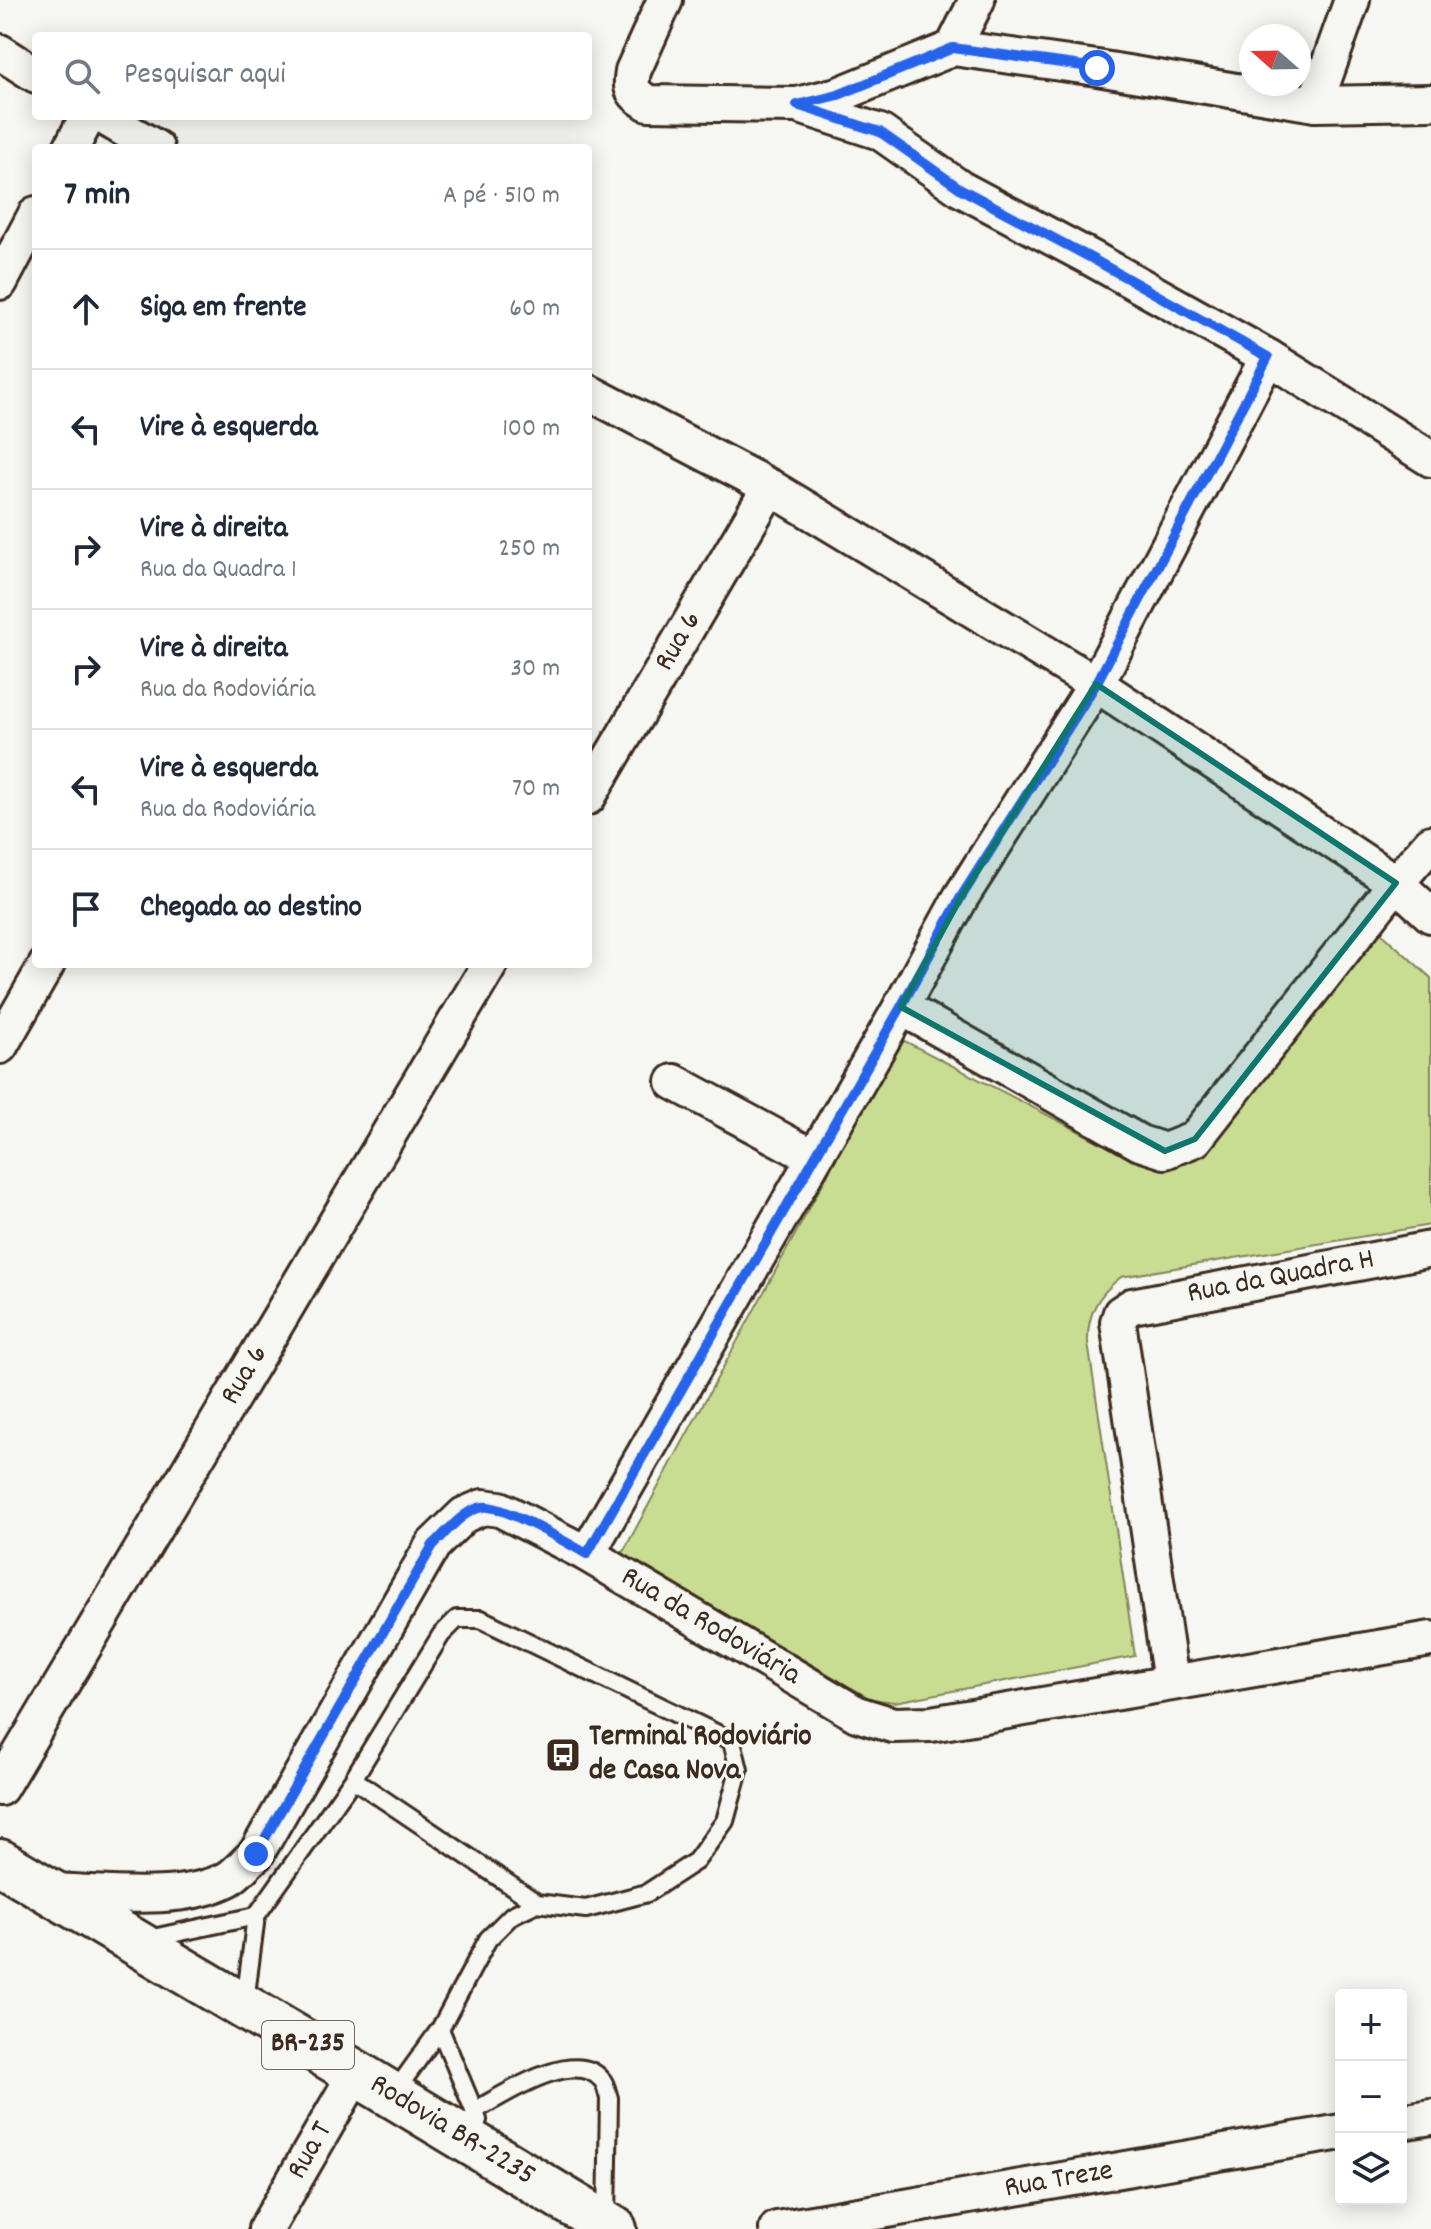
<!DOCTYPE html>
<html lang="pt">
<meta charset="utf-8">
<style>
:root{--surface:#fff;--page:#f6f6f7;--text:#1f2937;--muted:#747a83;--line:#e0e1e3}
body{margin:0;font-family:Dekko,sans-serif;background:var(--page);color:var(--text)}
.controls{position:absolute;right:24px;bottom:24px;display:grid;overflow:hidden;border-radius:8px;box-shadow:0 4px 20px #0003}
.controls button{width:72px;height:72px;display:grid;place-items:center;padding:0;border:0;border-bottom:2px solid var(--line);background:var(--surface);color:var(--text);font:40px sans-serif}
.compass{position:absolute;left:1239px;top:24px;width:72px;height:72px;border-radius:50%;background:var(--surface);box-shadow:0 4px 20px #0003;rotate:290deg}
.stop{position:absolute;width:24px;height:24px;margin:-18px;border:6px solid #2563eb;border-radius:50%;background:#fff}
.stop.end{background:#2563eb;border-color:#fff;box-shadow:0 2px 8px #0008}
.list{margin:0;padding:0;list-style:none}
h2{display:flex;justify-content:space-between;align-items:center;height:104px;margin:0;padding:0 32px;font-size:34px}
h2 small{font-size:26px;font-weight:400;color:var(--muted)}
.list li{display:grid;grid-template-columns:52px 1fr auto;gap:24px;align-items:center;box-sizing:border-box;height:120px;padding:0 32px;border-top:2px solid var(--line)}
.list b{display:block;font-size:30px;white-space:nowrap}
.list p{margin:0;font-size:26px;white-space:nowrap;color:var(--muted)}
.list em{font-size:26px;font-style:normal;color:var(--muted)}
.icon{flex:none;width:44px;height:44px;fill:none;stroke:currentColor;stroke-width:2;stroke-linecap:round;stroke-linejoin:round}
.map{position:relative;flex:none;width:1431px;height:2229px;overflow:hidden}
.search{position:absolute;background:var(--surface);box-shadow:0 4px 20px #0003;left:32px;top:32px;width:560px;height:88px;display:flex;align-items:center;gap:20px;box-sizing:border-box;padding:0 28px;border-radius:8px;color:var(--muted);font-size:30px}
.panel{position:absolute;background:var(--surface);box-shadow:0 4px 20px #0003;left:32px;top:144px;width:560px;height:824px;border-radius:8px}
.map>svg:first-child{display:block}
.green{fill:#c8dd92;stroke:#828458;stroke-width:2}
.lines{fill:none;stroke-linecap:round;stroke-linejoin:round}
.service-casing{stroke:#3b2a1e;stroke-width:22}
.minor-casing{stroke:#3b2a1e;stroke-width:40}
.primary-casing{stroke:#3b2a1e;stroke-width:50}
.service{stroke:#f6f6f2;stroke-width:16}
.minor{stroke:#f6f6f2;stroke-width:34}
.primary{stroke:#f6f6f2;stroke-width:44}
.route{stroke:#2563eb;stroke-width:10}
.marked{fill:#0f766e;fill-opacity:0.2;stroke:#0f766e;stroke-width:6;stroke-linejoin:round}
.labels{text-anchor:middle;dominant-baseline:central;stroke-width:6;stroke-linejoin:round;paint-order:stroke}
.shield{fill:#f6f6f2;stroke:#73675e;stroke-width:2}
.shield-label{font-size:28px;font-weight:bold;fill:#3b2a1e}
.street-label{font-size:30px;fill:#3b2a1e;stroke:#f6f6f2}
.poi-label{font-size:30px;font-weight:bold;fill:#3b2a1e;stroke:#f6f6f2;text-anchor:start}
</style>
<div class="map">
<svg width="1431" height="2229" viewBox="0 0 1431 2229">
<rect width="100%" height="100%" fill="#f6f6f2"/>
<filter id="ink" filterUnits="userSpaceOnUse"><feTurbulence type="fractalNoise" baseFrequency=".0125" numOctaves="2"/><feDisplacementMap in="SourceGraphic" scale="16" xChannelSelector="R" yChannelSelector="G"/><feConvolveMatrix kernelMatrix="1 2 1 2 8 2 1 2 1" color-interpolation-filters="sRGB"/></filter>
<g filter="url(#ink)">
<path class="green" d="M1379,931L1431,978V1225L1121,1277C1098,1295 1087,1313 1088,1343L1135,1656L895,1702L871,1699L622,1554L901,1039L1136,1161C1160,1166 1179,1165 1202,1156Z"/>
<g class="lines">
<defs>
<path id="service" d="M148,1939L256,1916
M245,2002L256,1916L353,1779L441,1635L457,1619H481L732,1741L739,1770L725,1821L696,1861L647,1893L586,1909L537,1903L353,1779
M440,2029L478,2120
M394,2093L440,2029L488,1939L512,1915L537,1903
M474,2111C502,2096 575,2046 602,2080C606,2084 607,2093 609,2098L607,2220"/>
<g id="minor">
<path d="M665,0L633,71C630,90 632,93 648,103L797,105L880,132L961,189L1091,258L1268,357L1431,459"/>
<path d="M953,48L977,0"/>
<path d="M0,52L36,75"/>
<path d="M1315,104L1352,0"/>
<path d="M797,105L838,95L953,48L1097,68L1315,104L1431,102"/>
<path d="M102,116L156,148"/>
<path d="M71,148L88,116"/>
<path d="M0,282L36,214"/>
<path d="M588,392L770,487L1096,684L1396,883L1431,915"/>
<path id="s1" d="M588,797L770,487"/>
<path d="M901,1007L1140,1143L1165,1151L1195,1139L1396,883L1431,843"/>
<path d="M0,1046L47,964"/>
<path d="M674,1082L813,1157"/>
<path d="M587,1554L901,1007L961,897L1096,684L1268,357"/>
<path id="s2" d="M1171,1682L1118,1322L1121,1313L1132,1306L1431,1249"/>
<path id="s3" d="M0,1788L490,964"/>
<path id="s4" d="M48,1891C101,1892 180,1904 228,1879C238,1873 247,1861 256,1854L433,1545L464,1515L483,1507L500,1509L587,1554L857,1714L893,1725L931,1724L1431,1639"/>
<path d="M1401,2122L1431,2117"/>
<path id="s5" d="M266,2229L356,2073"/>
<path id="s6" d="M777,2229L1341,2132"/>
</g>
<g id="primary">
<path id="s7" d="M0,1862L356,2073L614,2229"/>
</g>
</defs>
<use href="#service" class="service-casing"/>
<use href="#minor" class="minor-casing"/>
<use href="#primary" class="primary-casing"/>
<use href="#service" class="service"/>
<use href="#minor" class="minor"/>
<use href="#primary" class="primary"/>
</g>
</g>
<g class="lines" filter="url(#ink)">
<path class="route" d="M256,1854L433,1545C447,1532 463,1510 483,1507C502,1504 567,1543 587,1554L901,1007L961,897L1096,684L1268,357L1091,258L961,189L880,132L797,105L838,95L953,48L1097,68"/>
</g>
<path class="marked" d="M1096,684L1396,883L1195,1139L1165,1151L901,1007L961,897Z"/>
<defs>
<symbol id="bus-square" viewBox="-11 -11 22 22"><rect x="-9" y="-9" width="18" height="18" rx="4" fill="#3b2a1e" stroke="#f6f6f2"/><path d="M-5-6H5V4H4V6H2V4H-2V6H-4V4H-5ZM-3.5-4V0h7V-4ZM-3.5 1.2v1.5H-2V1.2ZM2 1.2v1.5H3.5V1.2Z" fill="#fff"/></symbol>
</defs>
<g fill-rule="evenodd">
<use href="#bus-square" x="543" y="1735" width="40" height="40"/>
</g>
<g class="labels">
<rect class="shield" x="262" y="2021" width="92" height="48" rx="6"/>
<g class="shield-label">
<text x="308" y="2045">BR-235</text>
</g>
<g class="street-label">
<text stroke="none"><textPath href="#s1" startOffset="180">Rua 6</textPath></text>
<text stroke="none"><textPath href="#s2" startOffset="538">Rua da Quadra H</textPath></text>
<text stroke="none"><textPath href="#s3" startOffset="480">Rua 6</textPath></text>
<text stroke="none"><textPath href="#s4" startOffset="898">Rua da Rodoviária</textPath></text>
<text stroke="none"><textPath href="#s7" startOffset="526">Rodovia BR-2235</textPath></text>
<text stroke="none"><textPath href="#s5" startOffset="90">Rua T</textPath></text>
<text stroke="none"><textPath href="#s6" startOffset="286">Rua Treze</textPath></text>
</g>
<g class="poi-label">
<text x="589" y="1738">Terminal Rodoviário<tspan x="589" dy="34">de Casa Nova</tspan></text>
</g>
</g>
</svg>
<div class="controls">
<button>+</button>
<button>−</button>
<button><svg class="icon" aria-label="layers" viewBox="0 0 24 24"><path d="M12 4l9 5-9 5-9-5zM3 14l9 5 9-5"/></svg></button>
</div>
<svg class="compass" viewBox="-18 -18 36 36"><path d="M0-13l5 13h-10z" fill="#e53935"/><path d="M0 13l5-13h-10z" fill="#747a83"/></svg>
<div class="stop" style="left:1097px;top:68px"></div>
<div class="stop end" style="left:256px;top:1854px"></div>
<div class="search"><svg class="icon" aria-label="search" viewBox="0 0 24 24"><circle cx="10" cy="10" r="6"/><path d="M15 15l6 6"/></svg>Pesquisar aqui</div>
<section class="panel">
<h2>7 min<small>A pé · 510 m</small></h2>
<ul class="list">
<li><svg class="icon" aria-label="ahead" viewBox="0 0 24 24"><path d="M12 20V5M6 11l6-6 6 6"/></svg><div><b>Siga em frente</b></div><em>60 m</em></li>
<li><svg class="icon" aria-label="left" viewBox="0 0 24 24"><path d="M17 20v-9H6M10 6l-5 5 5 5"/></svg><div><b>Vire à esquerda</b></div><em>100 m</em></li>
<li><svg class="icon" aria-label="right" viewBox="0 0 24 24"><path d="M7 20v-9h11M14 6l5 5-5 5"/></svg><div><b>Vire à direita</b><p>Rua da Quadra 1</p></div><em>250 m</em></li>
<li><svg class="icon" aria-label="right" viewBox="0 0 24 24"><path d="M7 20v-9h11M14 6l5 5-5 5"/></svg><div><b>Vire à direita</b><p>Rua da Rodoviária</p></div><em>30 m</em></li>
<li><svg class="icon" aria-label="left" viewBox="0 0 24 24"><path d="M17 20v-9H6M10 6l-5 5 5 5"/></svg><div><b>Vire à esquerda</b><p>Rua da Rodoviária</p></div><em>70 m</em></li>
<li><svg class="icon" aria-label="arrive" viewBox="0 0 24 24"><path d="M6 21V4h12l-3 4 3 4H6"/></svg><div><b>Chegada ao destino</b></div></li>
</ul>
</section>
</div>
